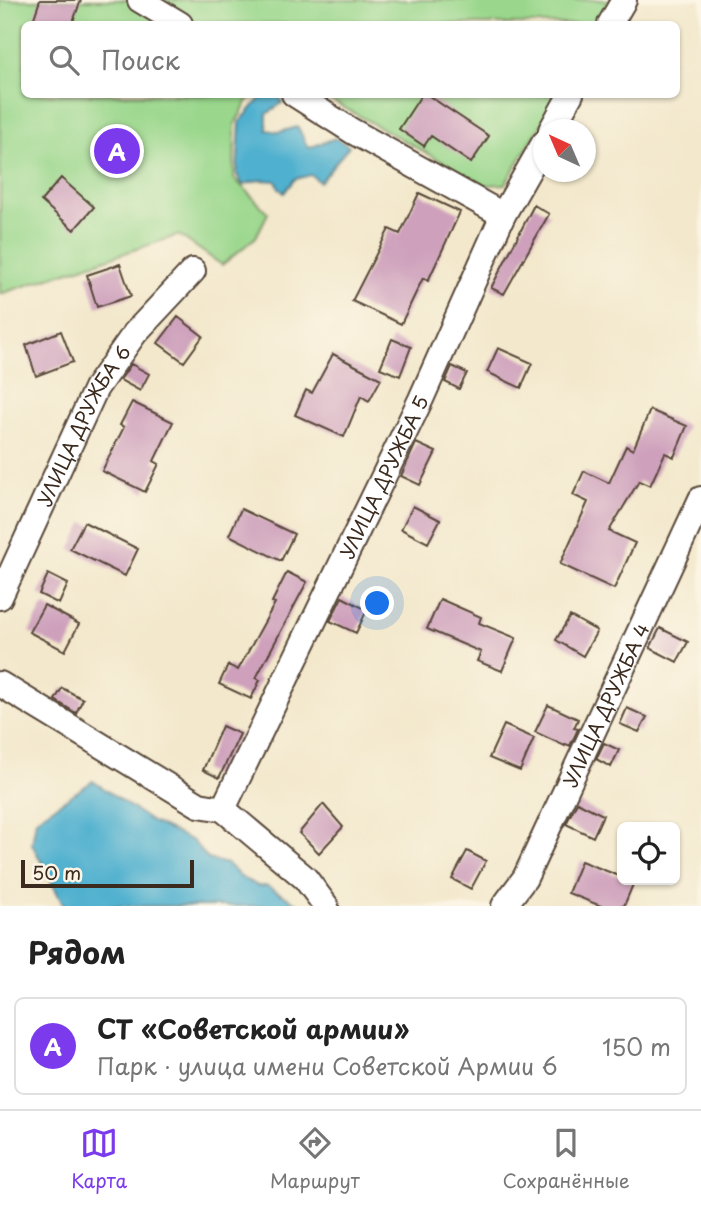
<!DOCTYPE html>
<html lang="ru">
<meta charset="utf-8">
<style>
:root{--surface:#fff;--page:#f6f6f6;--text:#222;--muted:#767676;--line:#e0e0e0;--accent:#7c3aed}
body{margin:0;font-family:"Playpen Sans",sans-serif;background:var(--page);color:var(--text)}
.controls{position:absolute;right:21px;bottom:21px;display:grid;overflow:hidden;border-radius:10px;box-shadow:0 2px 5px #0004}
.controls button{width:63px;height:63px;display:grid;place-items:center;padding:0;border:0;border-bottom:2px solid var(--line);background:var(--surface);color:var(--text);font:35px sans-serif}
.compass{position:absolute;left:533px;top:119px;width:63px;height:63px;border-radius:50%;background:var(--surface);box-shadow:0 2px 5px #0004;rotate:316deg}
.scale{position:absolute;left:21px;bottom:18px;width:173px;box-sizing:border-box;padding-left:7px;border:4px solid #3b2a1e;border-top:0;font-size:19px;line-height:24px;white-space:nowrap;color:#3b2a1e;-webkit-text-stroke:5px #fcf5e5;paint-order:stroke}
.you{position:absolute;left:378px;top:604px;width:24px;height:24px;margin:-18px;border:5px solid #fff;border-radius:50%;background:#1a73e8;box-shadow:0 0 0 10px #1a73e833}
.badge{display:grid;place-items:center;width:46px;height:46px;border-radius:50%;background:var(--accent);color:#fff;font-size:23px;font-weight:700}
.pin{position:absolute;translate:-50% -50%;border:4px solid #fff;box-shadow:0 2px 7px #0006}
.list{margin:0;padding:0;list-style:none}
h2{display:flex;justify-content:space-between;align-items:center;height:91px;margin:0;padding:0 28px;font-size:30px}
h2 small{font-size:23px;font-weight:400;color:var(--muted)}
.list li{display:grid;grid-template-columns:46px 1fr auto;gap:21px;align-items:center;box-sizing:border-box;height:98px;margin:0 14px 14px;padding:0 14px;border:2px solid var(--line);border-radius:10px}
.list b{display:block;font-size:26px;white-space:nowrap}
.list p{margin:0;font-size:23px;white-space:nowrap;color:var(--muted)}
.list em{font-size:23px;font-style:normal;color:var(--muted)}
.icon{flex:none;width:38px;height:38px;fill:none;stroke:currentColor;stroke-width:2;stroke-linecap:round;stroke-linejoin:round}
.map{position:relative;flex:none;width:701px;height:906px;overflow:hidden}
.search{position:absolute;background:var(--surface);box-shadow:0 2px 5px #0004;left:21px;right:21px;top:21px;height:77px;display:flex;align-items:center;gap:18px;box-sizing:border-box;padding:0 24px;border-radius:10px;color:var(--muted);font-size:26px}
.sheet{height:203px;background:var(--surface)}
nav{display:flex;justify-content:space-around;align-items:center;box-sizing:border-box;height:98px;border-top:2px solid var(--line);background:var(--surface);font-size:19px;color:var(--muted)}
nav a{display:grid;justify-items:center;gap:4px}
nav .on{color:var(--accent)}
.map>svg:first-child{display:block}
.green{fill:#9ad78c;stroke:#6a8055;stroke-width:2}
.water{fill:#50b0cf;stroke:#466d76;stroke-width:2}
.building{fill:#cea0bc}
.lines{fill:none;stroke-linecap:round;stroke-linejoin:round}
.street-casing{stroke:#574638;stroke-width:28}
.street{stroke:#fff;stroke-width:24}
.labels{text-anchor:middle;dominant-baseline:central;stroke-width:6;stroke-linejoin:round;paint-order:stroke}
.street-label{font-size:19px;fill:#3b2a1e;stroke:#fcf5e5}
</style>
<div class="map">
<svg width="701" height="906" viewBox="0 0 701 906">
<rect width="100%" height="100%" fill="#fcf5e5"/>
<filter id="ink" filterUnits="userSpaceOnUse"><feTurbulence type="fractalNoise" baseFrequency=".0143" numOctaves="2"/><feDisplacementMap in="SourceGraphic" scale="14" xChannelSelector="R" yChannelSelector="G"/><feConvolveMatrix kernelMatrix="1 2 1 2 8 2 1 2 1" color-interpolation-filters="sRGB"/></filter>
<filter id="wash" filterUnits="userSpaceOnUse"><feTurbulence type="fractalNoise" baseFrequency=".00686" numOctaves="4" result="noise"/><feDisplacementMap in="SourceGraphic" scale="28" xChannelSelector="R" yChannelSelector="G"/><feGaussianBlur stdDeviation="1.57" result="paint"/><feColorMatrix in="noise" values="0 0 0 0 0 0 0 0 0 0 0 0 0 0 0 0 0 1.4 0 .05"/><feComposite in="paint" operator="in"/></filter>
<g filter="url(#wash)">
<rect width="100%" height="100%" fill="#f3e8cc"/>
<path class="green" d="M0,0H616L601,24H24V94L251,95L235,124L234,178L268,213L256,237L222,265L179,235L0,294Z
M321,95H559L505,184L485,185Z"/>
<path class="water" d="M263,95H277L283,102L267,114V130L279,132L298,127L308,148L335,138L349,146L320,182L311,175L295,179L284,193L279,188L276,181L259,180L243,185L237,175L240,122Z
M93,781L152,822L193,841L208,859L227,864L242,878L258,886H267L302,906H64L32,844L36,819Z"/>
<g id="blocks">
<path class="building" d="M40,0H81L72,24H32Z
M422,94H426L489,136L471,163L431,136L424,146L399,129Z
M61,178L94,207L74,230L41,201Z
M419,193L460,212L428,281L423,278L401,324L352,301L389,229L400,234Z
M534,205L549,214L504,294L491,288Z
M120,264L131,296L97,307L87,275Z
M178,317L203,336L184,362L158,343Z
M61,331L73,362L36,376L26,345Z
M392,339L411,347L400,376L380,368Z
M498,348L532,363L521,388L487,372Z
M333,354L381,379L369,401L361,396L344,437L295,415L306,390L312,393Z
M131,364L149,374L140,391L120,380Z
M452,366L467,373L459,389L445,382Z
M132,402L173,422L154,461L159,464L145,492L102,471L124,427L120,425Z
M650,410L687,426L674,457L665,453L650,486L639,481L609,531L635,543L614,589L560,564L588,502L573,495L584,471L609,483L626,446L633,450Z
M416,443L436,452L420,485L401,476Z
M413,506L440,520L428,543L401,529Z
M241,509L294,534L281,561L229,535Z
M84,522L138,549L125,576L70,549Z
M287,572L307,582L256,678L260,680L251,699L219,684L228,665L238,670L275,603L272,602Z
M48,574L68,584L59,604L39,594Z
M342,597L367,610L356,633L330,621Z
M440,599L481,617L479,623L516,638L502,671L477,661L481,652L427,629Z
M44,605L79,624L65,651L29,632Z
M570,616L597,631L583,656L556,640Z
M660,628L688,642L677,662L650,648Z
M62,688L83,699L76,713L55,700Z
M548,705L578,719L574,728L578,729L570,746L566,744L565,746L535,732Z
M627,708L647,717L639,732L620,724Z
M504,725L534,738L520,771L489,758Z
M222,726L240,734L219,778L203,770Z
M604,743L619,750L611,767L596,759Z
M577,802L603,815L593,837L566,824Z
M323,804L343,827L319,853L299,833Z
M467,851L486,861L471,889L452,879Z
M581,861L622,877V880L634,882L624,906H601L568,893Z"/>
</g>
</g>
<g filter="url(#ink)">
<use href="#blocks" fill-opacity="0" stroke="#574638" stroke-width="2"/>
<g class="lines">
<defs>
<g id="street">
<path d="M140,0L180,24"/>
<path d="M610,24L624,0"/>
<path d="M294,94L352,131L503,215"/>
<path d="M551,130L571,94"/>
<path id="s1" d="M0,597L96,388L135,333L193,271"/>
<path d="M0,684L199,805L223,809"/>
<path id="s2" d="M223,809L421,399L503,215L544,143"/>
<path d="M223,809L305,878L326,906"/>
<path id="s3" d="M504,906L525,878L701,499"/>
</g>
</defs>
<use href="#street" class="street-casing"/>
<use href="#street" class="street"/>
</g>
</g>
<g class="labels">
<g class="street-label">
<text stroke="none"><textPath href="#s1" startOffset="191">УЛИЦА ДРУЖБА 6</textPath></text>
<text stroke="none"><textPath href="#s2" startOffset="369">УЛИЦА ДРУЖБА 5</textPath></text>
<text stroke="none"><textPath href="#s3" startOffset="226">УЛИЦА ДРУЖБА 4</textPath></text>
</g>
</g>
</svg>
<div class="controls">
<button><svg class="icon" aria-label="locate" viewBox="0 0 24 24"><circle cx="12" cy="12" r="6"/><path d="M12 2v4M12 18v4M2 12h4M18 12h4"/></svg></button>
</div>
<svg class="compass" viewBox="-18 -18 36 36"><path d="M0-13l5 13h-10z" fill="#e53935"/><path d="M0 13l5-13h-10z" fill="#767676"/></svg>
<div class="scale">50 m</div>
<div class="you"></div>
<div class="pin badge" style="left:117px;top:151px">A</div>
<div class="search"><svg class="icon" aria-label="search" viewBox="0 0 24 24"><circle cx="10" cy="10" r="6"/><path d="M15 15l6 6"/></svg>Поиск</div>
</div>
<section class="sheet">
<h2>Рядом<small></small></h2>
<ul class="list">
<li><span class="badge">A</span><div><b>СТ «Советской армии»</b><p>Парк · улица имени Советской Армии 6</p></div><em>150 m</em></li>
</ul>
</section>
<nav>
<a class="on"><svg class="icon" aria-label="map" viewBox="0 0 24 24"><path d="M3 6l6-2 6 2 6-2v14l-6 2-6-2-6 2zM9 4v14M15 6v14"/></svg>Карта</a>
<a><svg class="icon" aria-label="directions" viewBox="0 0 24 24"><path d="M12 3l9 9-9 9-9-9zM9 14v-3h6M13 9l2 2-2 2"/></svg>Маршрут</a>
<a><svg class="icon" aria-label="saved" viewBox="0 0 24 24"><path d="M7 4h10v16l-5-4-5 4z"/></svg>Сохранённые</a>
</nav>
